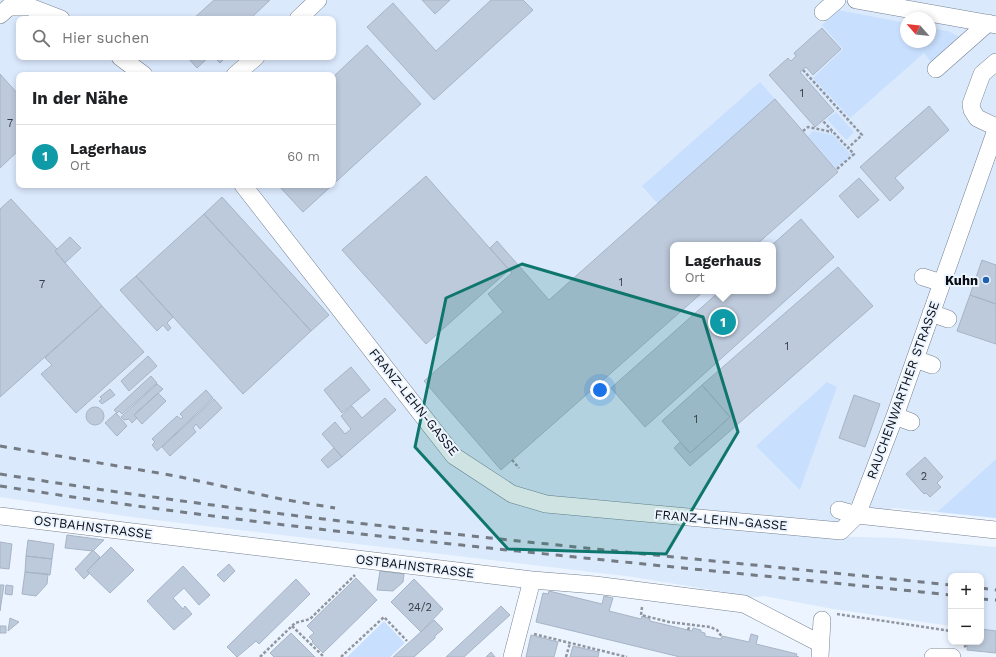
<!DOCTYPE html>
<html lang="de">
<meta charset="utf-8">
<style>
:root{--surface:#fff;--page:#f2f2f2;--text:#202124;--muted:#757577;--line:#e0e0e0;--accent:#111827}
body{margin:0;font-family:"Work Sans",sans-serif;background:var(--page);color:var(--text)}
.controls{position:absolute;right:12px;bottom:12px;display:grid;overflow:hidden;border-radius:8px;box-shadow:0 2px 6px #0003}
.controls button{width:36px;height:36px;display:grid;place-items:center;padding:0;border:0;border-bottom:1px solid var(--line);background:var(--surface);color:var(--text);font:20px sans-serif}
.compass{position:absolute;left:900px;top:12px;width:36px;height:36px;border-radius:50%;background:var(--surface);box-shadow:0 2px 6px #0003;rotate:297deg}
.you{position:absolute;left:600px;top:390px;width:14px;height:14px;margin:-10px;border:3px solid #fff;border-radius:50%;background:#1a73e8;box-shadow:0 0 0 6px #1a73e833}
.badge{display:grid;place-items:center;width:26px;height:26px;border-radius:50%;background:var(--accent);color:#fff;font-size:13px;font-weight:700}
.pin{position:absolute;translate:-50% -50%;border:2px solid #fff;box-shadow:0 1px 4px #0006}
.popup{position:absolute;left:670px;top:242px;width:106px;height:52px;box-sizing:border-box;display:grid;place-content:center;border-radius:8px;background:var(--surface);filter:drop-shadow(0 1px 3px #0005);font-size:13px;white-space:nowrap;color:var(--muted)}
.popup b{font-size:15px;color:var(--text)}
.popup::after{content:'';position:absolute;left:50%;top:100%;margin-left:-8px;border:8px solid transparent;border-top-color:var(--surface)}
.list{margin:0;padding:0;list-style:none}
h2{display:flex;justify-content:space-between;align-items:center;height:52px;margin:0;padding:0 16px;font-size:17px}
h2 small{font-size:13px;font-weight:400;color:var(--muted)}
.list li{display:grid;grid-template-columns:26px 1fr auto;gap:12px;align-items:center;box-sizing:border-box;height:64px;padding:0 16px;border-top:1px solid var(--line)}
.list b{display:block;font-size:15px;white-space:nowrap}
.list p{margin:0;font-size:13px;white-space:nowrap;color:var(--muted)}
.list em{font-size:13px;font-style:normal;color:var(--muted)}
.icon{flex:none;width:22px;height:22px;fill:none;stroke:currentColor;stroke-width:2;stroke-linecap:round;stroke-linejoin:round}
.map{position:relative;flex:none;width:996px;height:657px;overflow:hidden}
.search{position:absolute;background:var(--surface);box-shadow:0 2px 6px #0003;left:16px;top:16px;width:320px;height:44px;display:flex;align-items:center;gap:10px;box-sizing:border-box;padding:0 14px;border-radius:8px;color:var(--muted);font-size:15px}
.panel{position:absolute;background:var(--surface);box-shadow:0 2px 6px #0003;left:16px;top:72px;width:320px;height:116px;border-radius:8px}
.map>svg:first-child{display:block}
.built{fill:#dbe9fd;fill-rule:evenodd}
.green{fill:#c8dffe}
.building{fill:#bdcadc;stroke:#a7b4c5}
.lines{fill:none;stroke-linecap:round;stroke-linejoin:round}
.minor-casing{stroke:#758191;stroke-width:18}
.path{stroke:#8f969f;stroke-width:2.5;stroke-dasharray:3 2;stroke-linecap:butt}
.minor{stroke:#fff;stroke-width:17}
.rail{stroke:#757b83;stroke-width:3;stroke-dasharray:7 7;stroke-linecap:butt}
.marked{fill:#0f766e;fill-opacity:0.2;stroke:#0f766e;stroke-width:3;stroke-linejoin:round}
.poi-dot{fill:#2060b1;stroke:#ecf4ff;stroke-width:1.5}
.labels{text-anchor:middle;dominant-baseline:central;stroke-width:4;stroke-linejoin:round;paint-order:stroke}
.number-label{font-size:11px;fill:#373d46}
.poi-label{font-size:13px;font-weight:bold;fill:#0a0e14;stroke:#ecf4ff;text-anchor:end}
.street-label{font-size:13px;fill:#0a0e14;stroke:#ecf4ff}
</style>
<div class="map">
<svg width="996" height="657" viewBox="0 0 996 657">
<rect width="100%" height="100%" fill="#ecf4ff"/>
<path class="built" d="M0,0H996V459L937,512L892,508L819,536L898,538L996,547V631L981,629V576H951V626L833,609L764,596L747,598L730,593L633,577L131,517L0,497ZM906,18H930V42H906ZM19,19H333V57H19ZM19,75H333V185H19ZM673,245H773V291H673Z"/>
<path class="green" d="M838,10L906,23V42H930V28L948,31L960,37L931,62L924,53L850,118L813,78L843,49L822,25Z
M760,82L775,99L658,204L642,186Z
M836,112L854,132L846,140L827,119Z
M813,131L833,135L851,155L836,168L808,136Z
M827,382L837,387L800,490L756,446Z
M996,459V518L937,512Z
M384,621L405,643L390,657H347Z"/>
<path class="building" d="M214,0H270L250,19H193Z
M422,0H450L435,14Z
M491,0H523L533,10L434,100L367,27L393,3L436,51Z
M822,28L841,49L813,75L806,67L800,72L834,111L815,127L769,75L788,58L791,61L796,56L794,53Z
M367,45L421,104L303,212L278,185H333V77Z
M187,57H209L197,68Z
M214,57H226L220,63Z
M0,74L19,95V150L0,168Z
M775,99L838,172L756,245H673V291H704L501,470L424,381L503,312L488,294L512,273L490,248L497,241L549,300Z
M929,106L949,130L895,178L904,188L890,201L860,167Z
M426,176L509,270L426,344L342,250Z
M859,178L879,200L858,218L839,196Z
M222,197L329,315L311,331L204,214Z
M11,199L57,249L55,251L102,306L0,397V209Z
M204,214L311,331L243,394L136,276Z
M801,219L834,257L645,427L611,388L720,291H773L772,245Z
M70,237L81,248L65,263L55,251Z
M982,260L996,265V304L970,295Z
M838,267L873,306L690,466L674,448L680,442L690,453L730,417L702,385Z
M136,276L173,317L167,323L171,328L168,331L163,325L157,331L120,290Z
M970,295L996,304V344L957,331Z
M102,306L144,352L76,413L41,374L52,365L45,358Z
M148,356L157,366L129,391L121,381Z
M351,367L370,390L342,413L324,390Z
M151,376L157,383L122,414L119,411L117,413L114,410Z
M157,384L163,389L134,415L137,418L132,423L129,419L124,420L121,417Z
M702,385L730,417L690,453L662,421Z
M110,389L115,395L102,404L99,401L102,399L100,397Z
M206,390L213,398L157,451L152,445L155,442L152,439L177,416L181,419L183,417L180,414Z
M158,393L166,401L142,424L134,415Z
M854,395L880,404L865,447L839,438Z
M385,398L396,410L342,457L322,434L335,422L345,434L351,429L341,416L352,406L362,418Z
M214,399L222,408L200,429L196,424L193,428L196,432L170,456L162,447Z
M86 416a9 9 0 1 1 18 0a9 9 0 1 1-18 0Z
M116,413L127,426L117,436L105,423Z
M334,448L342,457L328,468L321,460Z
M925,457L943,477L937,483L941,487L930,497L926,493L924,494L906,474Z
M67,535L104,540L93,551L65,548Z
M28,540L54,544L52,559L26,556Z
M0,542L12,544L9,569L0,568Z
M111,547L134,570L110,593L87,571Z
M93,550L100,557L87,571L90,573L84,579L75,569Z
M26,556L52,559L50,575L25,572Z
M229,564L235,571L224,582L217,575Z
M183,566L210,595L199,605L184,588L173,598L183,609L185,606L192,614L174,630L147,601Z
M380,571L404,574L403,582L393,591L377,590Z
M25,572L48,574L47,584L36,596L22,594Z
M356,578L377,600L323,653L312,642L313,641L309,637L314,633L307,626Z
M296,579L310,594L259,644L256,641L237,657L227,647Z
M414,579L443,609L421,632L391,602Z
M0,585H4L0,611Z
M6,585L13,586L12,595L5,594Z
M549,591L602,604L604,596L613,598L609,611L641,619L642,616L650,619V621L692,631L693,628L701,630V632L705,633V636L721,639L722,636L749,642L751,634L758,636L756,644L797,654L796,656L799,657H680L536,622L543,593L548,594Z
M501,606L510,615L464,657H446Z
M10,618L19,622L8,631Z
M434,620L443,629L435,636V638L414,657H393Z
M0,626H6V633H0Z
M981,629L996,631V653L967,650L968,642H981Z
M291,633L315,657H274L270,653Z
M531,635L558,642L554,657H526Z
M573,646L599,652L598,657H570Z
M491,652L495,657H486Z"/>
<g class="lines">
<defs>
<path id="minor" d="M856,0L996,25
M823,12L837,0
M0,15L9,7H30L61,19
M298,19L318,0
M120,57L144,75
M996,62L982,74L971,104L972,110L977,118L996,127
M936,69L988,23
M235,75L256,57
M243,185L454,456L512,494L546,504L841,531L857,515L895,416L996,130
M923,277L942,283
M931,313L948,319
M915,359L932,365
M895,416L911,422
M839,510L857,515L996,530
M0,516L532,580L595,585L744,604L821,644
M512,657L532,580
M820,657L822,620
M933,657H952"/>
</defs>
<use href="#minor" class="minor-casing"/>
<path class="path" d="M803,70L862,135L848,148L823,121
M803,131L808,127L832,132
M837,169L854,154L848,148
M512,460L519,468
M642,607L641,615L669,622L710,627L717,630L722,637
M837,614L951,631
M292,626L324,657
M688,630L690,625
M534,634L627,657
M964,647L972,642
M260,657L295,623L310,619L355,575
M341,657L384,617L407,641
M566,657L570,643"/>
<use href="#minor" class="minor"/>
<path class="rail" d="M0,446L176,476L281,499L335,508
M0,474C315,525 634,552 951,585
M0,486C315,535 634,562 951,595
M981,588L996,590
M981,599L996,600"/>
</g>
<path class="marked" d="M522,264L703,317L738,432L666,554L508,549L415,447L446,298Z"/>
<circle class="poi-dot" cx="986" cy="280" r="4"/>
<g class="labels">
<g class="number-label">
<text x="802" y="93">1</text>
<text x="10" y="123">7</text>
<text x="621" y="282">1</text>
<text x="42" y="284">7</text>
<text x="787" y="346">1</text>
<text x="696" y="419">1</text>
<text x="924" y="476">2</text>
<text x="420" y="607">24/2</text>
</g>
<g class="poi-label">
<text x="978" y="280">Kuhn</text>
</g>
<g class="street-label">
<text transform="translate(903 390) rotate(-70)">RAUCHENWARTHER STRASSE</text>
<text transform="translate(414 402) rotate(51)">FRANZ-LEHN-GASSE</text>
<text transform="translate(721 520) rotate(5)">FRANZ-LEHN-GASSE</text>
<text transform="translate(93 527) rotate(7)">OSTBAHNSTRASSE</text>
<text transform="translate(415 566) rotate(7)">OSTBAHNSTRASSE</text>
</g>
</g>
</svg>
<div class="controls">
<button>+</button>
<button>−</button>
</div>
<svg class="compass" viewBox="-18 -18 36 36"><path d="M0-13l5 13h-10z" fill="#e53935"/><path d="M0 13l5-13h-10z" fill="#757577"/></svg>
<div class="you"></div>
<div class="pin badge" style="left:723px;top:322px;background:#0f9aa8">1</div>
<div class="popup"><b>Lagerhaus</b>Ort</div>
<div class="search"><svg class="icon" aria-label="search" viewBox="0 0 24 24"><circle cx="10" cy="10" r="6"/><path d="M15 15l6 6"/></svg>Hier suchen</div>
<section class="panel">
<h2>In der Nähe<small></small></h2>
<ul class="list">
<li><span class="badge" style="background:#0f9aa8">1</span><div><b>Lagerhaus</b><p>Ort</p></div><em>60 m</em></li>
</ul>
</section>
</div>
